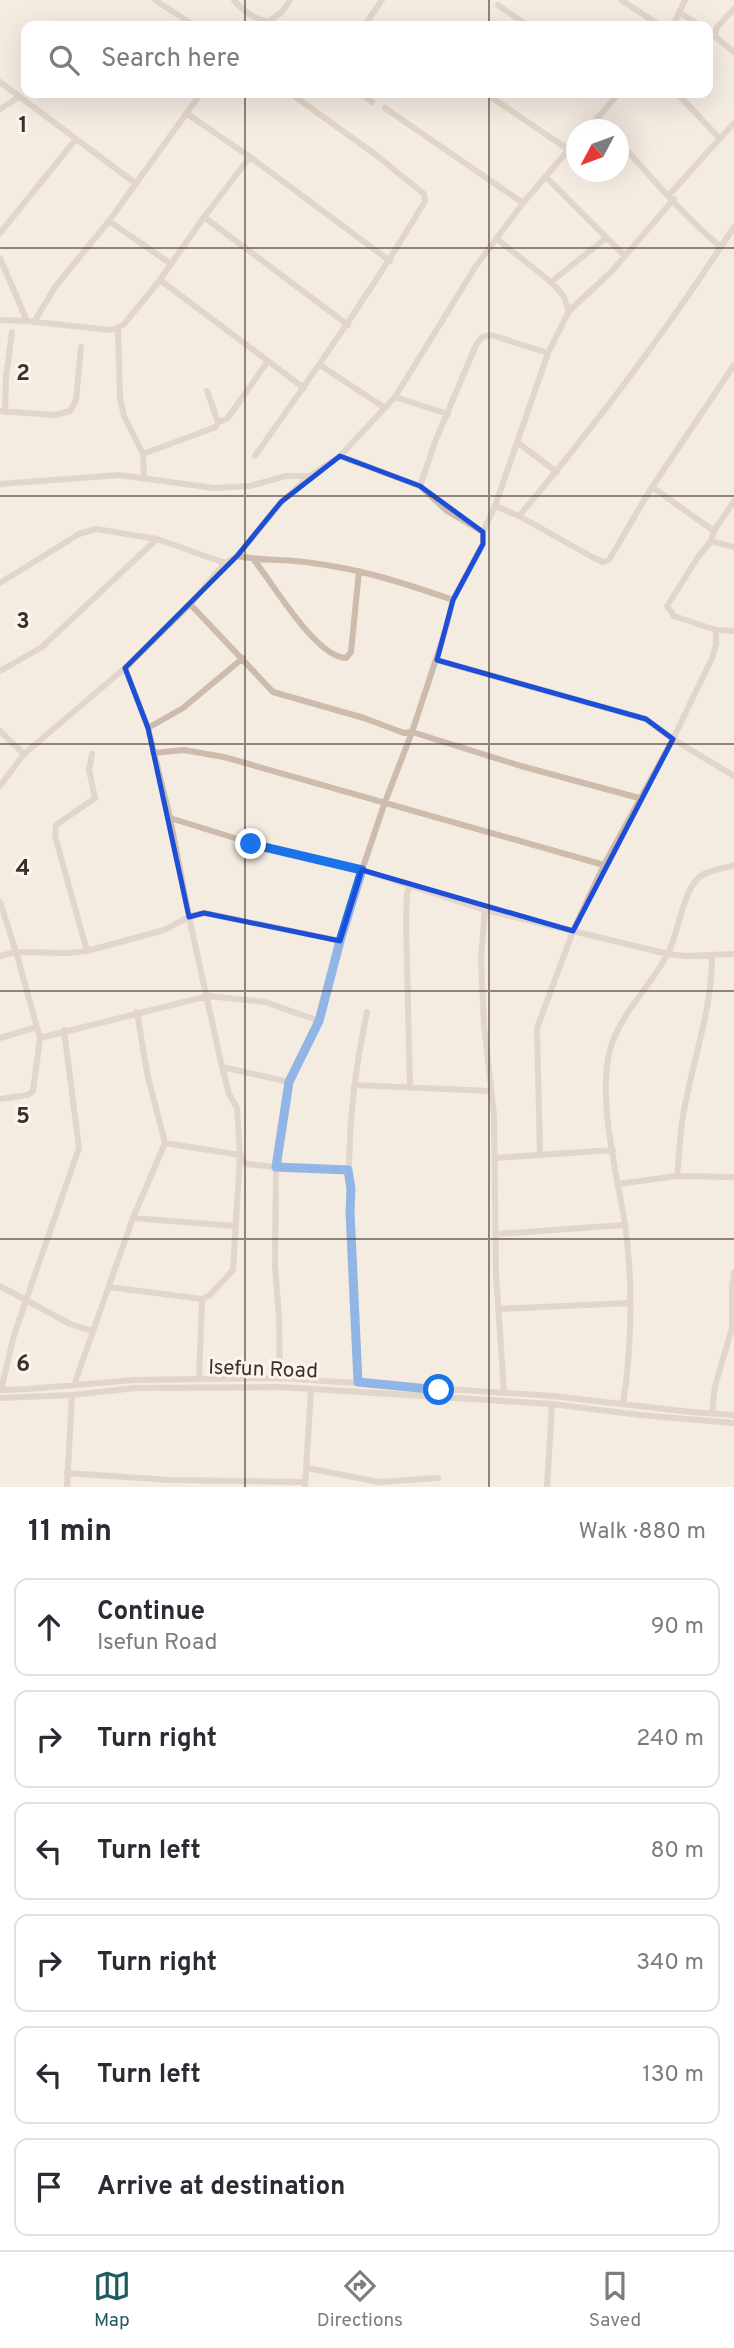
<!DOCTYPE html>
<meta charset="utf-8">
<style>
:root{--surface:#fff;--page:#f2f2f3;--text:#2b2b33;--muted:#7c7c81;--line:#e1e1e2;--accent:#1f5a5e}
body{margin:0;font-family:Overpass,sans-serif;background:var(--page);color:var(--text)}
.compass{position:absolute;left:566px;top:119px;width:63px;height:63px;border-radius:50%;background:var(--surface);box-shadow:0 7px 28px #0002;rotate:229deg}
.stop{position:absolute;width:21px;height:21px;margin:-16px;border:5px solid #1a73e8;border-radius:50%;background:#fff}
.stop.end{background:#1a73e8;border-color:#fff;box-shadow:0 2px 7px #0008}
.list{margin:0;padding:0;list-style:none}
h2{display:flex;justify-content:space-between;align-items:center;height:91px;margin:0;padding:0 28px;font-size:30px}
h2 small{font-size:23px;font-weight:400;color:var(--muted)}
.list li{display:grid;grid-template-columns:46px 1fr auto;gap:21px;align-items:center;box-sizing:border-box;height:98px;margin:0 14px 14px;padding:0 14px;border:2px solid var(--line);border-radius:14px}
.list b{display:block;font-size:26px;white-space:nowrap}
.list p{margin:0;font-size:23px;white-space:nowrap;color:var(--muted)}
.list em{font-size:23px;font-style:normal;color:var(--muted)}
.icon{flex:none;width:38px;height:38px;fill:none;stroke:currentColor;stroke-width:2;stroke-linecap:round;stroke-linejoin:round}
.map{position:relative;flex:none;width:734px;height:1487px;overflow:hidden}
.search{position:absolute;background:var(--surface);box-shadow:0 7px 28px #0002;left:21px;right:21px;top:21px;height:77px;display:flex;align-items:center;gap:18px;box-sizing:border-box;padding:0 24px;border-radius:14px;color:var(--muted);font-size:26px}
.sheet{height:763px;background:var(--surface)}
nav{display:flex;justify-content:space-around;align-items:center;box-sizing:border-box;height:98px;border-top:2px solid var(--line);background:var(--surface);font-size:19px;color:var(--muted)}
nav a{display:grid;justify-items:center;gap:4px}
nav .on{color:var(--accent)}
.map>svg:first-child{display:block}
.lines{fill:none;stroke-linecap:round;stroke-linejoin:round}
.minor{stroke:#cdbbac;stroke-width:6}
.route{stroke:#1a73e8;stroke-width:9}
.marked{fill:none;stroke:#1d4ed8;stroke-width:5;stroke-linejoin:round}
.grid{fill:none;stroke:#3b302b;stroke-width:2;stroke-opacity:0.55}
.labels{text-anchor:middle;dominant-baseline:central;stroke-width:6;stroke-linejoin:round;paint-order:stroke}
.street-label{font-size:21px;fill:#3b302b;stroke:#fbf5ee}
.grid-label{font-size:23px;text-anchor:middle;font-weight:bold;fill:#3b302b;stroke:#fbf5ee;stroke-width:6;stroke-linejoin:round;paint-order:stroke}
</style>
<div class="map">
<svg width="734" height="1487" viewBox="0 0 734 1487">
<rect width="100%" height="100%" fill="#f4ebe1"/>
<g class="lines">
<path class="minor" d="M155,0L195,26
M234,0C243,11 254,19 268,22L282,12L290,0
M621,0L661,26
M498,5L528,26
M680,13L701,26
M364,26L382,0
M673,26L685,0
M708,31L734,52
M715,35L717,27L734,9
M0,82L135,183
M361,93L372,102
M485,93L569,150
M677,93L720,139
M385,108L523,203
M0,109L19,97
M186,113L250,157L390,261
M597,118L607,130
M587,130L619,93
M618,141C652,177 683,216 721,247
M250,157L204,217L348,325
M547,178L625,256
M669,195L734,123
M0,233L75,140
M497,239L551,282L563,295L569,311
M0,258L27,321
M171,264L204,217
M160,280L304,388
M551,282L606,238
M0,320L27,321L110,330L118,328L124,324L160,280L171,264L109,221
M34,322L55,287L109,221L201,93
M118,328L120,398L124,416L143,454L144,477
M320,365L385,408
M395,397L448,414
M0,411L55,415L70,411L76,400L81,347
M5,412L6,377L12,332
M218,422L227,419L268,361
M518,443L557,472
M143,454L216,427L218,422L207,391
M255,456C314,372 373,289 425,201L424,194L376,155L290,93
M340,456L420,486L447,511L483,532
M0,484L119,475L214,488L250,486L286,476H310
M420,486L435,442L476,345L482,337L491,335L548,353
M652,487L714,531
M734,501L714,531L711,541L734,547
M495,506L519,516L594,558L603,562L609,560L652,487L734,365
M519,516C596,425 669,327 734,227
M711,541L698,557L667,606L674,616L716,630L734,631
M237,556C262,561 287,559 312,563C361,569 407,584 453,600
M254,560C272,582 316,658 346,658L351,652L359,571
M0,583L79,534L96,529L157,539L225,563
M190,604L273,692L364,718L404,733L412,732L521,766L639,798
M437,660L646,719L673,739L734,776
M0,671L42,647L157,539
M148,728L183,708L243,658
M0,731L24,754L0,786
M153,753L184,750L224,757L604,865
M24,754L125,668L190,604L225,563L237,556L281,502L310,476L340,456L395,397L476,266L523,203L576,141
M170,818L251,843L362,870L485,910L573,931L668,954L685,956L734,954
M410,886L407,894L406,922L410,1088
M0,902L16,952L68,953L87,951L164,930L189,917L204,913L340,941
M485,910L481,959L484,1025L494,1115L496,1274L504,1393
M87,951L55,836L56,825L95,798L89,770L92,754
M0,956L16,952L40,1038L33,1091L28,1095L0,1099
M0,1038L37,1027
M40,1038L208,996L265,1002L319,1021
M222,1067L289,1082
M354,1085L491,1091
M165,1143L240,1155L246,1164L276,1167L348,1170
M540,1155L537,1028L573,931L604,865L673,739L713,656L716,644V630
M495,1158L613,1150
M677,1176C679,1156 680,1135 683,1116C692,1062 712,1011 712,956
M618,1184L677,1176L734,1177
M133,1218L236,1226
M496,1234L625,1225
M0,1286L70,1324L92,1331
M109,1287L202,1299L209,1296L233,1270L240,1155L237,1108L229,1094L222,1067L189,917L170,818L148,728L125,668
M499,1309L630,1303
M199,1378L202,1299
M280,1378L279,1317L275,1266L276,1167L289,1082L319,1021L340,941L362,870L385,802L412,732L446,629L453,600L483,544V532L495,506L548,353L569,311L612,271L674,199
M358,1382L350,1212C351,1196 348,1180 349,1163C350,1112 356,1062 367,1012
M74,1385L133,1218L165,1143L147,1073L137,1012
M0,1390L28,1389L134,1380L280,1378L553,1396L691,1412L734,1415
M1,1390L14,1335L79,1148L64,1030
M0,1398L72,1395L135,1388L280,1387L552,1404L640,1415L734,1423
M623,1404C632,1348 633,1280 625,1224C617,1175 597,1098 610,1050C619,1015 650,987 667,955C679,935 682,885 704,874C713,870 724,868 734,865
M712,1413L715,1386L732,1328V1288L734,1272
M307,1468L379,1482L438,1478
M67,1473L170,1480L305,1482
M67,1487L72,1395
M305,1487L311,1389
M547,1487L552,1404"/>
</g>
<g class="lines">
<path class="route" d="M251,844L362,870L340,941L319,1021L289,1082L276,1167L348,1170L351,1189L350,1212L358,1382L439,1390"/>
</g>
<path d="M0 0H734V1487H0ZM340,456L420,486L483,532V544L453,600L437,660L646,719L673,739L573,931L362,870L340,941L204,913L189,917L148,728L125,668L237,556L281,502Z" fill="#f4ebe1" fill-opacity=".55" fill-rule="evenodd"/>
<path class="marked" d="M340,456L420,486L483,532V544L453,600L437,660L646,719L673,739L573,931L362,870L340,941L204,913L189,917L148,728L125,668L237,556L281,502Z"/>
<path class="grid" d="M245,0V26M489,0V26M245,93V1487M489,93V1487M0,248H734M0,496H734M0,744H734M0,991H734M0,1239H734"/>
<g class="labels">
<g class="street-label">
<text transform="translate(263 1370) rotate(2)">Isefun Road</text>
</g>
</g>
<g class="grid-label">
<text x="23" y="132">1</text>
<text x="23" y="380">2</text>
<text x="23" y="628">3</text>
<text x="23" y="875">4</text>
<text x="23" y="1123">5</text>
<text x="23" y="1371">6</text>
</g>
</svg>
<svg class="compass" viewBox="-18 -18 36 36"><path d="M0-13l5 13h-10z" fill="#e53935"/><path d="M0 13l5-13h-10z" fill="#7c7c81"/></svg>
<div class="stop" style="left:439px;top:1390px"></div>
<div class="stop end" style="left:251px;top:844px"></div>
<div class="search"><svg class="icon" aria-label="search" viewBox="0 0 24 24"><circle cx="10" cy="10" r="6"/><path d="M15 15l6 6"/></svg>Search here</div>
</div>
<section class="sheet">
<h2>11 min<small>Walk · 880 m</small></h2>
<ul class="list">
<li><svg class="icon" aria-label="ahead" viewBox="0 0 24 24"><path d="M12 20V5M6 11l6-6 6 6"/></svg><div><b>Continue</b><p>Isefun Road</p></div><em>90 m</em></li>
<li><svg class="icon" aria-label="right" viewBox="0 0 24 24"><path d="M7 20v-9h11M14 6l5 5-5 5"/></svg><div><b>Turn right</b></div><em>240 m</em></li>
<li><svg class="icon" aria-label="left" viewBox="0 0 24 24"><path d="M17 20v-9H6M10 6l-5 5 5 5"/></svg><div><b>Turn left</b></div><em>80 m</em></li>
<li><svg class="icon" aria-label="right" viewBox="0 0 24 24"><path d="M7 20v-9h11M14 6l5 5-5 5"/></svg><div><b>Turn right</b></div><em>340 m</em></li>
<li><svg class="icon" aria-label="left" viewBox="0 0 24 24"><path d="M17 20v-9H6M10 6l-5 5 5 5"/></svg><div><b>Turn left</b></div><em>130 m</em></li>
<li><svg class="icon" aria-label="arrive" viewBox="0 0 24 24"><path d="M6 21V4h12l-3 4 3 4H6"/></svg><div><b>Arrive at destination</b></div></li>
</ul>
</section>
<nav>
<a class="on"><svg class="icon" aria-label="map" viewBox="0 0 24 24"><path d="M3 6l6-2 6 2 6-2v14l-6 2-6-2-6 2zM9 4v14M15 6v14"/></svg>Map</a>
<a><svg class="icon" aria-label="directions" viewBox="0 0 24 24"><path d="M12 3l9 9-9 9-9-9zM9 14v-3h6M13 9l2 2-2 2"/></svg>Directions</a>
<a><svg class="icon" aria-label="saved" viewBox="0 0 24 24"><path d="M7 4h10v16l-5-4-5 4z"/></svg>Saved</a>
</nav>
